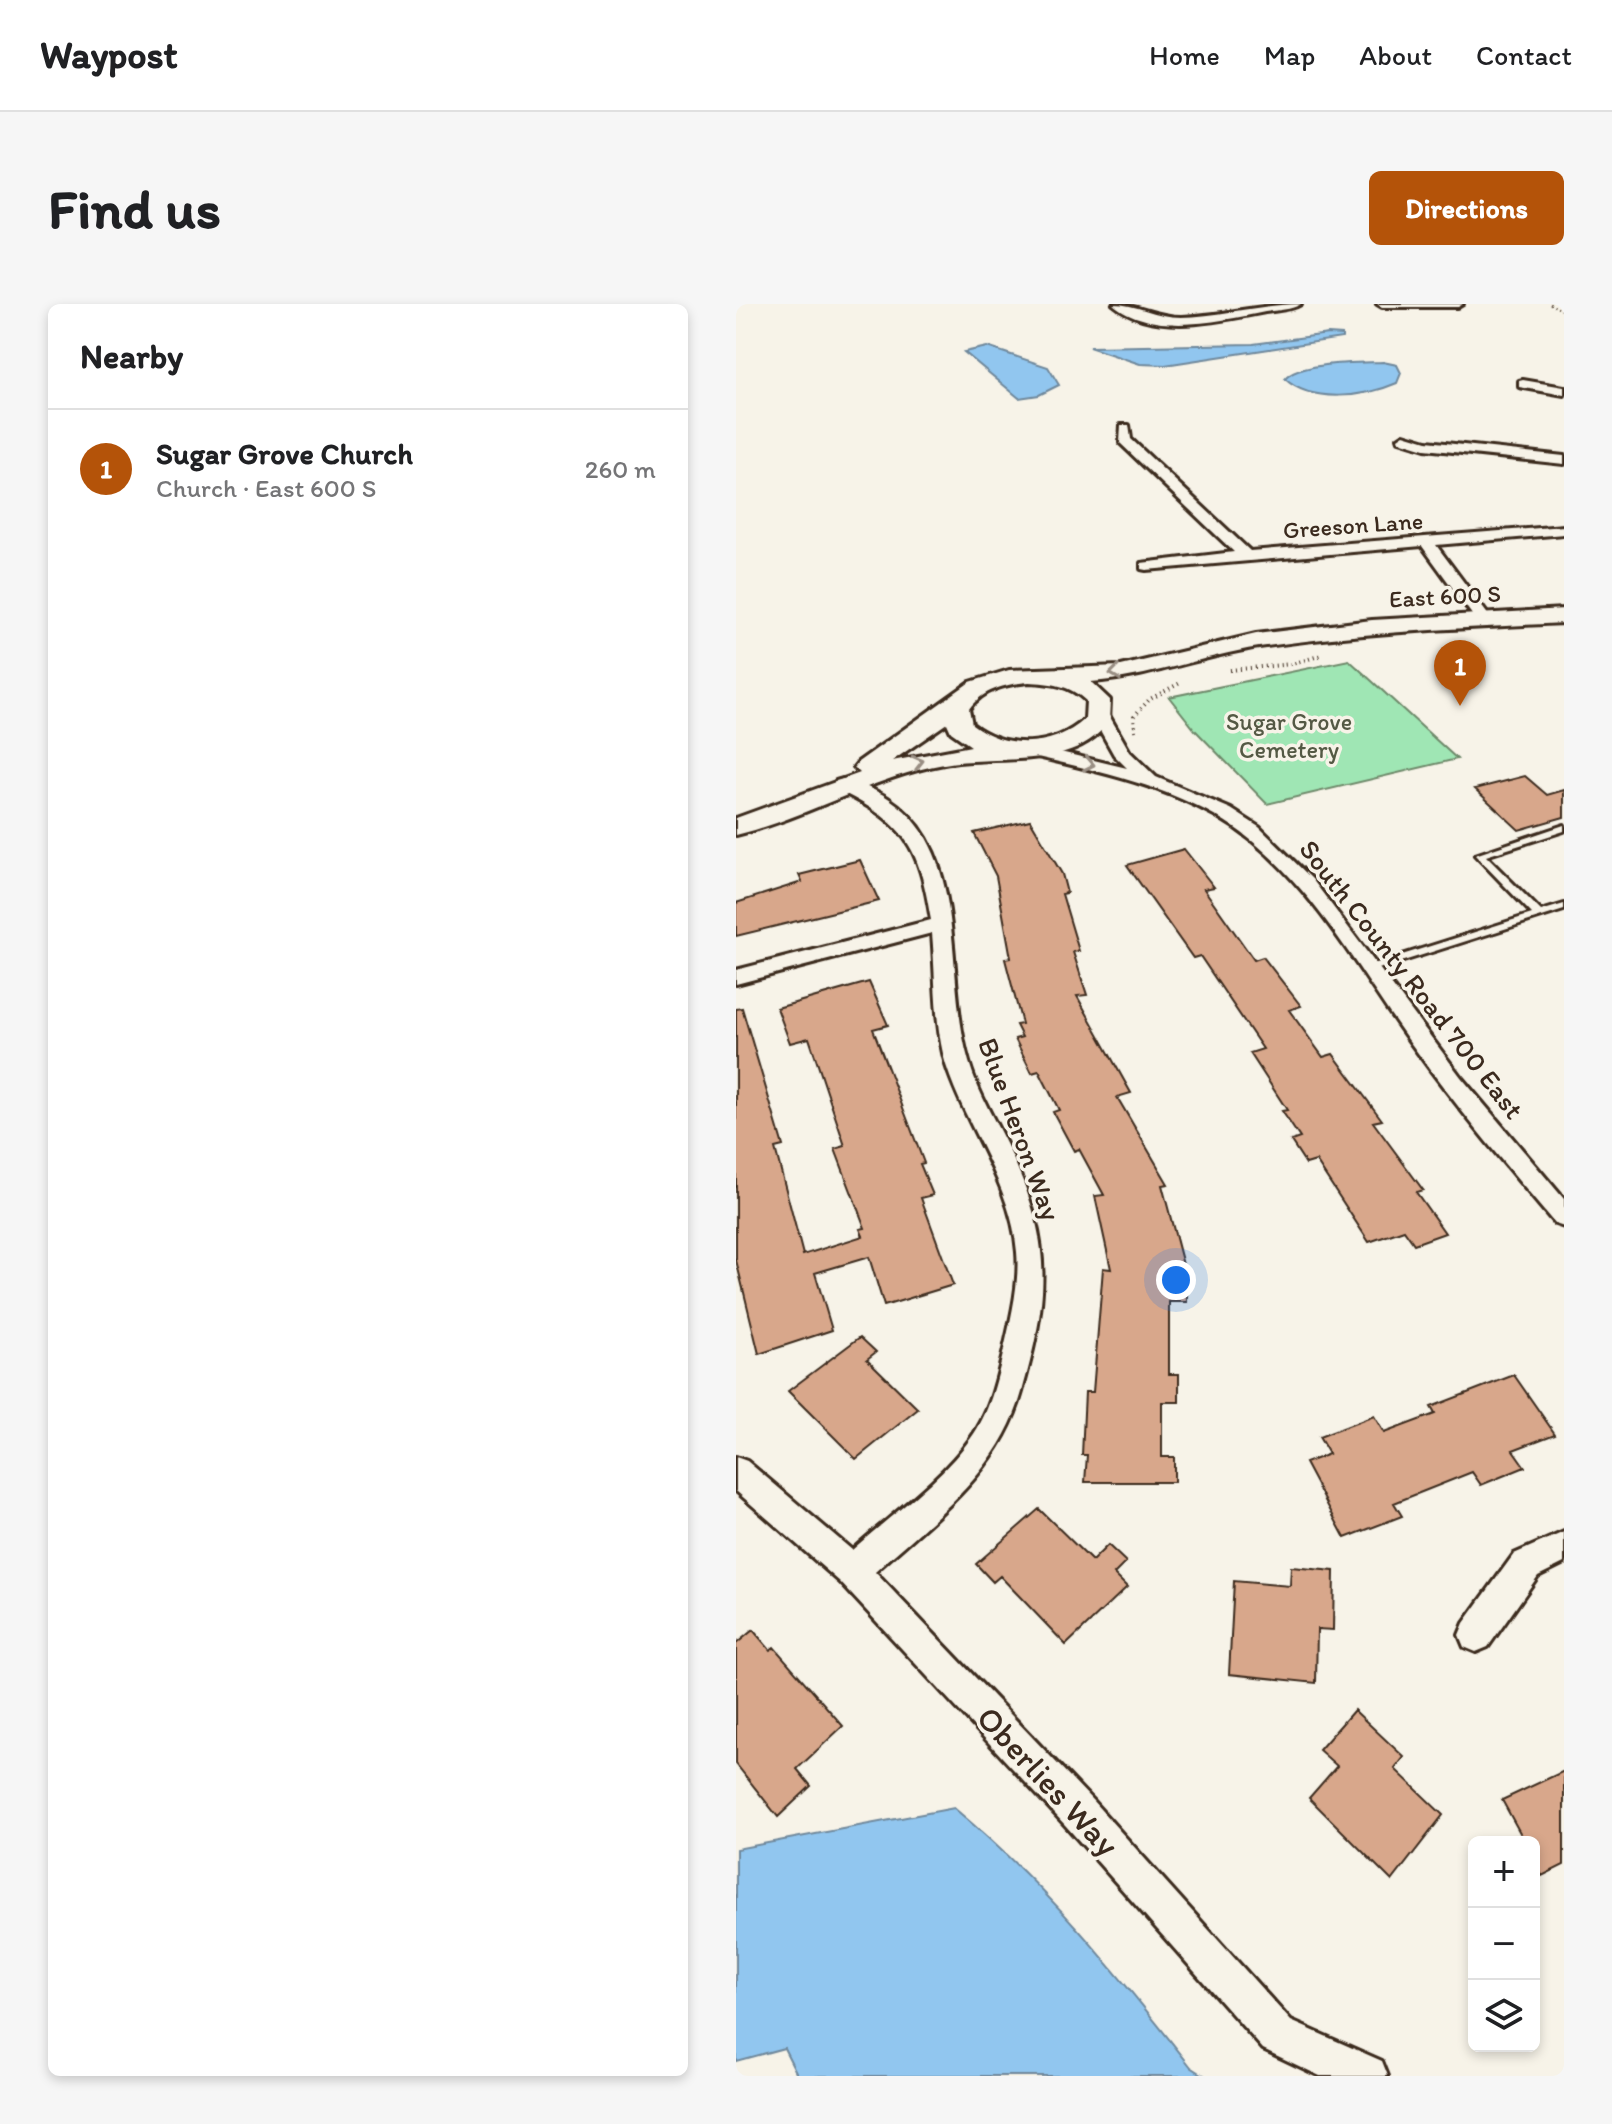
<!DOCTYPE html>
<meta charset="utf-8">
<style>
:root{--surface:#fff;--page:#f6f6f6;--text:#202124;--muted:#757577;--line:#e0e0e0;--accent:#b45309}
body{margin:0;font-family:Itim,sans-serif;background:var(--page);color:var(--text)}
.controls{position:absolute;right:24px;bottom:24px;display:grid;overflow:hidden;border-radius:12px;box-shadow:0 4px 12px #0003}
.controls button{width:72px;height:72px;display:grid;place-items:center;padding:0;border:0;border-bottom:2px solid var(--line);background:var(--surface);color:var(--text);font:40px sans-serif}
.you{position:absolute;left:440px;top:976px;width:28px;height:28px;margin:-20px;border:6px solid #fff;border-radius:50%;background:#1a73e8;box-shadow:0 0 0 12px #1a73e833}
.badge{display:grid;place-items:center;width:52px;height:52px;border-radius:50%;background:var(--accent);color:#fff;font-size:26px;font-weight:700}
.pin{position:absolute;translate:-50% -66px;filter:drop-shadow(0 2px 4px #0008)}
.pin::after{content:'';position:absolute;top:42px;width:28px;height:24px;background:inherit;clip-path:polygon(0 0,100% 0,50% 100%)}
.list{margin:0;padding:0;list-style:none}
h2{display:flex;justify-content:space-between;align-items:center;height:104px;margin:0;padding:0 32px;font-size:34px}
h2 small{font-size:26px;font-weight:400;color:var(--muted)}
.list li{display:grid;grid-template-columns:52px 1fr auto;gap:24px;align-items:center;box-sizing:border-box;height:120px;padding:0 32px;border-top:2px solid var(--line)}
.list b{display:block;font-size:30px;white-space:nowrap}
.list p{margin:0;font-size:26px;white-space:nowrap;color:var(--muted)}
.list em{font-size:26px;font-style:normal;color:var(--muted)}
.icon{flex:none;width:44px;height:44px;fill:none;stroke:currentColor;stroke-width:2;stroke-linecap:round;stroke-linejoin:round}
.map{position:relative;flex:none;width:828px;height:1772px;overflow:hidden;border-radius:12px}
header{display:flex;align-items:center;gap:48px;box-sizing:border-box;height:112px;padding:0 40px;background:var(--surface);border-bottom:2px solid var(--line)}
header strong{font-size:38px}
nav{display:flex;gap:44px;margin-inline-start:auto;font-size:28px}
.intro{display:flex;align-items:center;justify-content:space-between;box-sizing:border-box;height:192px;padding:0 48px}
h1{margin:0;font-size:56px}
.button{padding:20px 36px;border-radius:12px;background:var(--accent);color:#fff;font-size:28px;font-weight:700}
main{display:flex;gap:48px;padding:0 48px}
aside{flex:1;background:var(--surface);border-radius:12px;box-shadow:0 4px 12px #0003}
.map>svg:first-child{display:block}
.green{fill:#9fe6b4;stroke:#6d8869;stroke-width:2}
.water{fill:#91c6ef;stroke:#6f889b;stroke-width:2}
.building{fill:#d8a78b;stroke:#3b2a1e;stroke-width:2}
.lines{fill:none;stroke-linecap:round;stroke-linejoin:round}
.lane-casing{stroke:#3b2a1e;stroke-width:6}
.street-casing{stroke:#3b2a1e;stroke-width:6}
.secondary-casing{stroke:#3b2a1e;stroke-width:6}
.path-far1{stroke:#3b2a1e;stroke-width:2;stroke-dasharray:1 3;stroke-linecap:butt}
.path{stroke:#3b2a1e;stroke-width:4;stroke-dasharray:1 4;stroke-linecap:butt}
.lane{fill:#f7f3e8;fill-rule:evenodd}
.street{fill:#f7f3e8;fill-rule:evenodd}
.secondary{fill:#f7f3e8;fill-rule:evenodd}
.oneway{stroke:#998e83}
.labels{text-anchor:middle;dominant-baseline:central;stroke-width:7;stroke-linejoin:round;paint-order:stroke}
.far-street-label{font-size:24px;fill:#3b2a1e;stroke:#f7f3e8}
.far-park-label{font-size:24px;fill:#545944;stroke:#f7f3e8}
.street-label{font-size:28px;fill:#3b2a1e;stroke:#f7f3e8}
.near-street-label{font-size:34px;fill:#3b2a1e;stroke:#f7f3e8}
</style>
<header>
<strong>Waypost</strong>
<nav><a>Home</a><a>Map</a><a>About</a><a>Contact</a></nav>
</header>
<div class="intro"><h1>Find us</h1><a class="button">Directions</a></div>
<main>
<aside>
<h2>Nearby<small></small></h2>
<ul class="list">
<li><span class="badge">1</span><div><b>Sugar Grove Church</b><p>Church · East 600 S</p></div><em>260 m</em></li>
</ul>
</aside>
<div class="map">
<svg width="828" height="1772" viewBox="0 0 828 1772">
<rect width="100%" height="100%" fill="#f7f3e8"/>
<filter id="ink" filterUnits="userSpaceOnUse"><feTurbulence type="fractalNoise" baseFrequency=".0125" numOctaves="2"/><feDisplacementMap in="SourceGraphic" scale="16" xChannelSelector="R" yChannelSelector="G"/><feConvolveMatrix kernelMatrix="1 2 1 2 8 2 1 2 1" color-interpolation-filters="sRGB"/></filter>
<g filter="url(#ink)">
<path class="green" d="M613,356L721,455L531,500L459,426L433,393Z"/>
<path class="water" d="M592,30L606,31V34L429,61L404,60L353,43L517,40Z
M251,43L312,63L323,81L303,91L283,94L228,48Z
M647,58L661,61L665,69L661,79C629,93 576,100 549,75C562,58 625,59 647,58Z
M218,1504C312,1583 380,1667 455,1763L469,1772H62L48,1744L0,1757V1545Z"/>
<path class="building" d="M789,472L811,491L828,486V513L783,526L739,485Z
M294,516L326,570L331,589L326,590L343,647L337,648L351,691L341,692L395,789L381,793L432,880L426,881L451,976V998H433V1070H443V1098H426V1153H438V1178H349L351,1151H346L349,1088H357L367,964L375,965L359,892L368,891L343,845L338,847L317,808L323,806L303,767L296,769L279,735L286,733L280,721L286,720L269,655L275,654L260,572L238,529Z
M448,545L478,583L468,585L518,656L527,653L565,702L553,706L587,753L597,750L646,816L637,818L687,886L680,888L709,929L678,940L668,926L633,938L580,857L570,860L555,837L564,834L546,807L551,806L514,749L527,745L464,652L457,654L391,561Z
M124,556L143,597L0,632V599L66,578L63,571Z
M133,678L152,721L137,725L188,859L184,860L197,891L185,894L217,981L148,1002L133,953L79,969L96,1026L23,1050L0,956V705L6,704L47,842L39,844L67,951L127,932L124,925L129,924L99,845L109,842L73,734L54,739L41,704Z
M124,1033L140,1048L131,1055L182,1105L120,1155L52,1087Z
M778,1071L819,1130L777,1146L789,1163L745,1181L736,1168L658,1199L666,1212L609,1234L569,1159L593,1150L583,1133L638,1112L648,1129L699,1110L695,1103Z
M303,1205L356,1257L372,1241L390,1258L378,1270L391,1283L330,1341L264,1272L257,1278L240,1260Z
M555,1263L598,1267L597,1326L581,1325L580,1379L493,1370L498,1277L554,1282Z
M17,1326L34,1346L38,1343L107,1422L61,1465L75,1482L42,1513L0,1460V1340Z
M618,1406L668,1453L659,1465L707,1511L656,1577L573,1494L601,1462L583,1446Z
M828,1467V1561L806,1572L798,1556V1538H789L766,1496Z"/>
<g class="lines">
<defs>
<path id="lane" d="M828,521V527L750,552L805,607L828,600V606L636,667H628V663L796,610L739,551Z"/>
<path id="street" d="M377,0C400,0 420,13 445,13C485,12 525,0 565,0C556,6 541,6 529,8C483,17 417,33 377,0Z
M641,0H727L722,3H646Z
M787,76L828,83V91L783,83V77Z
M385,121H393L395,135L514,247L828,222V230L700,241L756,316L748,321L742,319L686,242L410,266L405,265V259L498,248L384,139Z
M668,130L691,137L828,152V160L689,145L663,137L662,134Z
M364,405L370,406L394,448L420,473L495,505L523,523L576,575L725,773L828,895V923L819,920C771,863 723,806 679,745C620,665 569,563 480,512C420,478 351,465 285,449L282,445L291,440L391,464L378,451L355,410Z
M107,475C245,510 203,658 233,758C243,792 262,821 276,852C318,942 312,995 286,1088C264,1168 198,1214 139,1268L356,1496L555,1717L646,1757L652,1772H584L527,1745L330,1522L104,1278L0,1187V1153L11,1157L116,1246C156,1210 203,1178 235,1134C253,1110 260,1079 267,1050C274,1018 284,981 281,948C276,881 230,824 210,761C198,719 200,673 196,629L0,680V666L195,616C183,540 169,519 100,485V477Z
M828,1228V1259L802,1272L752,1343L740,1348L728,1343L723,1331L728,1319L778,1250Z"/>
<path id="secondary" d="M828,305V319C726,324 624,328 523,343C466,352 413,374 355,378L374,396L373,417C338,468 260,450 208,460C136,473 71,514 0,531V514L124,469L118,463L122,458L234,378L273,366L385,362L520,330L636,316ZM293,378C315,379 334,381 350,397L349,415C317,444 270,446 236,420L233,405C247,385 270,380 293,378ZM211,419L215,428L235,442L156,457Z"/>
</defs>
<use href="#lane" class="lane-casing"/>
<use href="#street" class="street-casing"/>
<use href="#secondary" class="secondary-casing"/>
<path class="path-far1" d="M814,0L828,7"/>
<path class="path" d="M494,366L556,360L586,351
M399,427L398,412L414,395L446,378"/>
<use href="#lane" class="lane"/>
<use href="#street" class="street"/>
<use href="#secondary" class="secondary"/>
</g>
<defs><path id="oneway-chevron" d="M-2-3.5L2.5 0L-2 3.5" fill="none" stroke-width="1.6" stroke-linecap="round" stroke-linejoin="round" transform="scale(2)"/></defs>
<g class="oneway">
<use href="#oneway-chevron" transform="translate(379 369) rotate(172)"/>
<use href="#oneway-chevron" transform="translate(182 458) rotate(-14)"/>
<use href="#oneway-chevron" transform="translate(353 460) rotate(12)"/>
</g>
</g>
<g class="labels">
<g class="far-street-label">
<text transform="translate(617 221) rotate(-4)">Greeson Lane</text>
<text transform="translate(709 292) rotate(-3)">East 600 S</text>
</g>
<g class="far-park-label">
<text x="553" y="417">Sugar Grove<tspan x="553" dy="28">Cemetery</tspan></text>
</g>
<g class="street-label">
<text transform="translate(676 675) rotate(52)">South County Road 700 East</text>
<text transform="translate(284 825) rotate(70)">Blue Heron Way</text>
</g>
<g class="near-street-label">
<text transform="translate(312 1477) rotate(47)">Oberlies Way</text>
</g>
</g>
</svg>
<div class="controls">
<button>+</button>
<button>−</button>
<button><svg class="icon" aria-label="layers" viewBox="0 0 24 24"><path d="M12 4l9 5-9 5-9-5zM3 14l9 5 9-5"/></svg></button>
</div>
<div class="you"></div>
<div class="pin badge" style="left:724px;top:402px">1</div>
</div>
</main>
